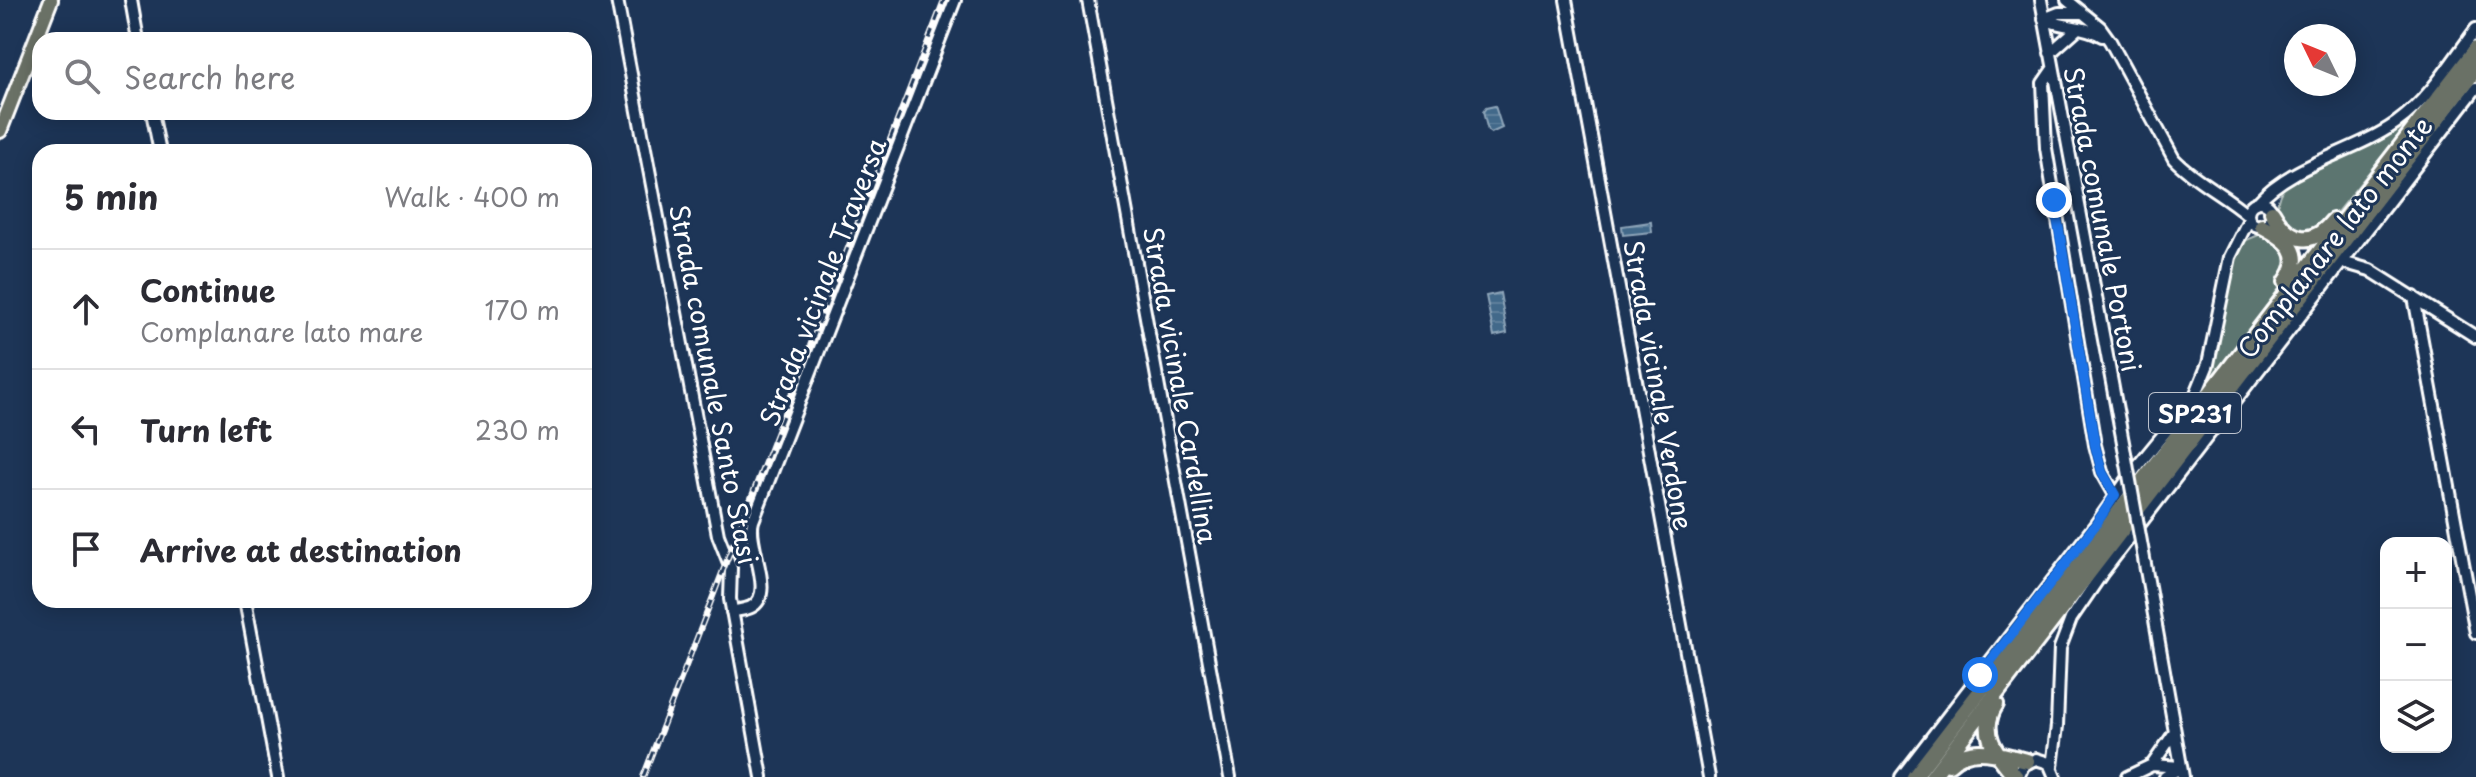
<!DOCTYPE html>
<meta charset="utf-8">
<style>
:root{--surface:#fff;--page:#f2f2f3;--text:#2b2b33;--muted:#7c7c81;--line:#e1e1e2}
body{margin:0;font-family:"Playpen Sans",sans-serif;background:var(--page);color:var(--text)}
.controls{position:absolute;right:24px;bottom:24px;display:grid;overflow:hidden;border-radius:16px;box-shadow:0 4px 20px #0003}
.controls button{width:72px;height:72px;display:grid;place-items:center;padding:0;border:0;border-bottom:2px solid var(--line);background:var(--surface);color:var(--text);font:40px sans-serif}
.compass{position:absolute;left:2284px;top:24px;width:72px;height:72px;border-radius:50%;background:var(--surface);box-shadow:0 4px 20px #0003;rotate:313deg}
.stop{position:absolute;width:24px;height:24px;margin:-18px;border:6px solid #1a73e8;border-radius:50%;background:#fff}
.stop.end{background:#1a73e8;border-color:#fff;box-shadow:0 2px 8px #0008}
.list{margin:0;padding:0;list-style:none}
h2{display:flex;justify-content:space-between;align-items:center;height:104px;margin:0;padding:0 32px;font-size:34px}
h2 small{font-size:26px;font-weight:400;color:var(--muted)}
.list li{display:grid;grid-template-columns:52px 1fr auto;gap:24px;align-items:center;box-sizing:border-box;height:120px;padding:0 32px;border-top:2px solid var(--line)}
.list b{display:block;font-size:30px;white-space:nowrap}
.list p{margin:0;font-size:26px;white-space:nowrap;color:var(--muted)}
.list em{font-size:26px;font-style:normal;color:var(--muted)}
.icon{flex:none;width:44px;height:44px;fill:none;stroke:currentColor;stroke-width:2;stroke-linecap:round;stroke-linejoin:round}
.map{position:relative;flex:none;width:2476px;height:777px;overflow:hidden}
.search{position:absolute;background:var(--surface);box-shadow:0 4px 20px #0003;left:32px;top:32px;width:560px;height:88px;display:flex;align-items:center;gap:20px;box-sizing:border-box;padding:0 28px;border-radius:24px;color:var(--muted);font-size:30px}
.panel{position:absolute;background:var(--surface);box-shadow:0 4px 20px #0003;left:32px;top:144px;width:560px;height:464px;border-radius:24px}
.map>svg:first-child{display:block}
.green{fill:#5b7470;stroke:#adbab8;stroke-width:2}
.water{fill:url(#water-rules);stroke:#8ea5b9;stroke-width:2}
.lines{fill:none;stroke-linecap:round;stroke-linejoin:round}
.minor-casing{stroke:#fff;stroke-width:16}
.major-casing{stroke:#fff;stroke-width:18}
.highway-casing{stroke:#fff;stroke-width:20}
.minor{stroke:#1d3557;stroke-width:10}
.major{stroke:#6a7166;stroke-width:12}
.highway{stroke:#6a7166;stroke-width:14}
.rail-casing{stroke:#fff;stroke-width:6}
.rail{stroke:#1d3557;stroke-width:3;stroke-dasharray:9;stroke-linecap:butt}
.minor-bridge-casing{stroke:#fff;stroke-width:16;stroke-linecap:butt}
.minor-bridge{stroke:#1d3557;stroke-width:10}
.route{stroke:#1a73e8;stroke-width:10}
.labels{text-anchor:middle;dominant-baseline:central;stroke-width:6;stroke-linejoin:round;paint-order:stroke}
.shield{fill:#1d3557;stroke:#bbc2cd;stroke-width:2}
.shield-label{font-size:24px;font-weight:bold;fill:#fff}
.street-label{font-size:26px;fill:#fff;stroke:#1d3557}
</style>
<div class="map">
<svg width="2476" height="777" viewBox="0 0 2476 777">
<defs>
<pattern id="water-rules" width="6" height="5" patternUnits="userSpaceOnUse" patternTransform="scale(2)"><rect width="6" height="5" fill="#42698a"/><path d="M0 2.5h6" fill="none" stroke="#5e809c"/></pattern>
</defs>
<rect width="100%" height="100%" fill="#1d3557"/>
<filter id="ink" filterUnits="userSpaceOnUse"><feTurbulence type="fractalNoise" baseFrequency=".0125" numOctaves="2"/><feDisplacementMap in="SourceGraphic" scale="16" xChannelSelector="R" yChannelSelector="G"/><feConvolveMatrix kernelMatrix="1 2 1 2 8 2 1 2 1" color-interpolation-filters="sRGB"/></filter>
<g filter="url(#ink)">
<path class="green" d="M2420,109L2329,222L2305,233C2279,224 2269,208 2286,184L2389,133Z
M2261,234L2273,236L2290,254L2286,279L2199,399L2212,363L2233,258L2242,242Z"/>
<path class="water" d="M1495,106L1502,128L1491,133L1488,131L1483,112L1486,108Z
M1651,222L1652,232L1623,235L1622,226Z
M1500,293L1507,333L1494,336L1486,296Z"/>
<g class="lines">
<defs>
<path id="minor" d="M131,0L138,40
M617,0L718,535L731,568L730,599L762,777
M1088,0L1230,777
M1566,0L1709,777
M2041,0L2125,453
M2067,0L2100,27L2110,41L2174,159C2195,181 2224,194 2248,215
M2044,19C2063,28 2085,25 2102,36
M2044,19L2059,13H2082
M2050,53L2077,29
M2052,70L2043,83L2046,148L2095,445L2102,472L2115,495
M152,112L160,152
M2248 214a12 12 0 1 1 24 0a12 12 0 1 1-24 0Z
M2257,203C2294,162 2352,154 2396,123C2429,100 2452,61 2476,29
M2342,262L2370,270L2476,337
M2414,297L2476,633
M2143,553L2183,777
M245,600L278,777
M732,612C737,610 745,610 751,607C777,594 746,544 753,521L955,0
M2152,765L2181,767
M2052,767L2057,726L2060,648L2071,619L2103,572L2476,88
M1901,777L2096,524L2135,469L2195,396L2208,364L2230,257L2249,219
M2018,777L2024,764L2036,759L2049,763L2055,777
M2127,777L2152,765L2175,732
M2165,777L2181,767"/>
<path id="major" d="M0,131L51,0"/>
<path id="highway" d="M2272,212C2288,241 2311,249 2333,221
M2262,226C2287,239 2307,253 2286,282
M1996,704C1977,733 1998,755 2016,777
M1949,764C1972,743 1999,755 2027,761
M1914,777L2476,49
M1932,777L2476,69"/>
</defs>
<use href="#minor" class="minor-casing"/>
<use href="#major" class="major-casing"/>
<use href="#highway" class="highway-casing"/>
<use href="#minor" class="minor"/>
<use href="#major" class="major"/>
<use href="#highway" class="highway"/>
<defs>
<path id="rail" d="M643,777L944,0"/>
</defs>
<use href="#rail" class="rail-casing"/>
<use href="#rail" class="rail"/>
<defs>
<path id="minor-bridge" d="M2125,453L2143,553"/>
</defs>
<use href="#minor-bridge" class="minor-bridge-casing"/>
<use href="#minor-bridge" class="minor-bridge"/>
</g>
</g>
<g class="lines" filter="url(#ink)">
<path class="route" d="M1980,675L2096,524L2115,495L2102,472L2095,445L2054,200"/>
</g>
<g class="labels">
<rect class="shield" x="2149" y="393" width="92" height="40" rx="6"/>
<g class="shield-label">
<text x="2195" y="413">SP231</text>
</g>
<g class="street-label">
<text transform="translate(2103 219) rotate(79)">Strada comunale Portoni</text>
<text transform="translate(2334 237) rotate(-52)">Complanare lato monte</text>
<text transform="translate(822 282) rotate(-69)">Strada vicinale Traversa</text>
<text transform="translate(714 384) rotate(79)">Strada comunale Santo Stasi</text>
<text transform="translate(1181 385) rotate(80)">Strada vicinale Cardellina</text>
<text transform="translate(1659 385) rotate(80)">Strada vicinale Verdone</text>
</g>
</g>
</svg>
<div class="controls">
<button>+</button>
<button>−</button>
<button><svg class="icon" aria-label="layers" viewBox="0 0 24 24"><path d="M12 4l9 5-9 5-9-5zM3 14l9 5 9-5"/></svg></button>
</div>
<svg class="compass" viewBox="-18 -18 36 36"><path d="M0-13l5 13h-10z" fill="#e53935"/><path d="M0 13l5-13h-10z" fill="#7c7c81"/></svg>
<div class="stop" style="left:1980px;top:675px"></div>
<div class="stop end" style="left:2054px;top:200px"></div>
<div class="search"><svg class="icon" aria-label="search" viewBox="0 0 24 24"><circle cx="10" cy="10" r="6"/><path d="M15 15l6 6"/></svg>Search here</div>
<section class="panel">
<h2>5 min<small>Walk · 400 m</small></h2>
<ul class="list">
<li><svg class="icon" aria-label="ahead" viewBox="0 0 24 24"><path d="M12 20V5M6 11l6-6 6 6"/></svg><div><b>Continue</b><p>Complanare lato mare</p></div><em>170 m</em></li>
<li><svg class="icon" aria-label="left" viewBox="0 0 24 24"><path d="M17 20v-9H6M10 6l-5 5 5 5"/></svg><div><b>Turn left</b></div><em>230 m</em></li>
<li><svg class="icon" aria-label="arrive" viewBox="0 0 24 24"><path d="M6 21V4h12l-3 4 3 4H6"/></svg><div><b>Arrive at destination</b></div></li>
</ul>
</section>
</div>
